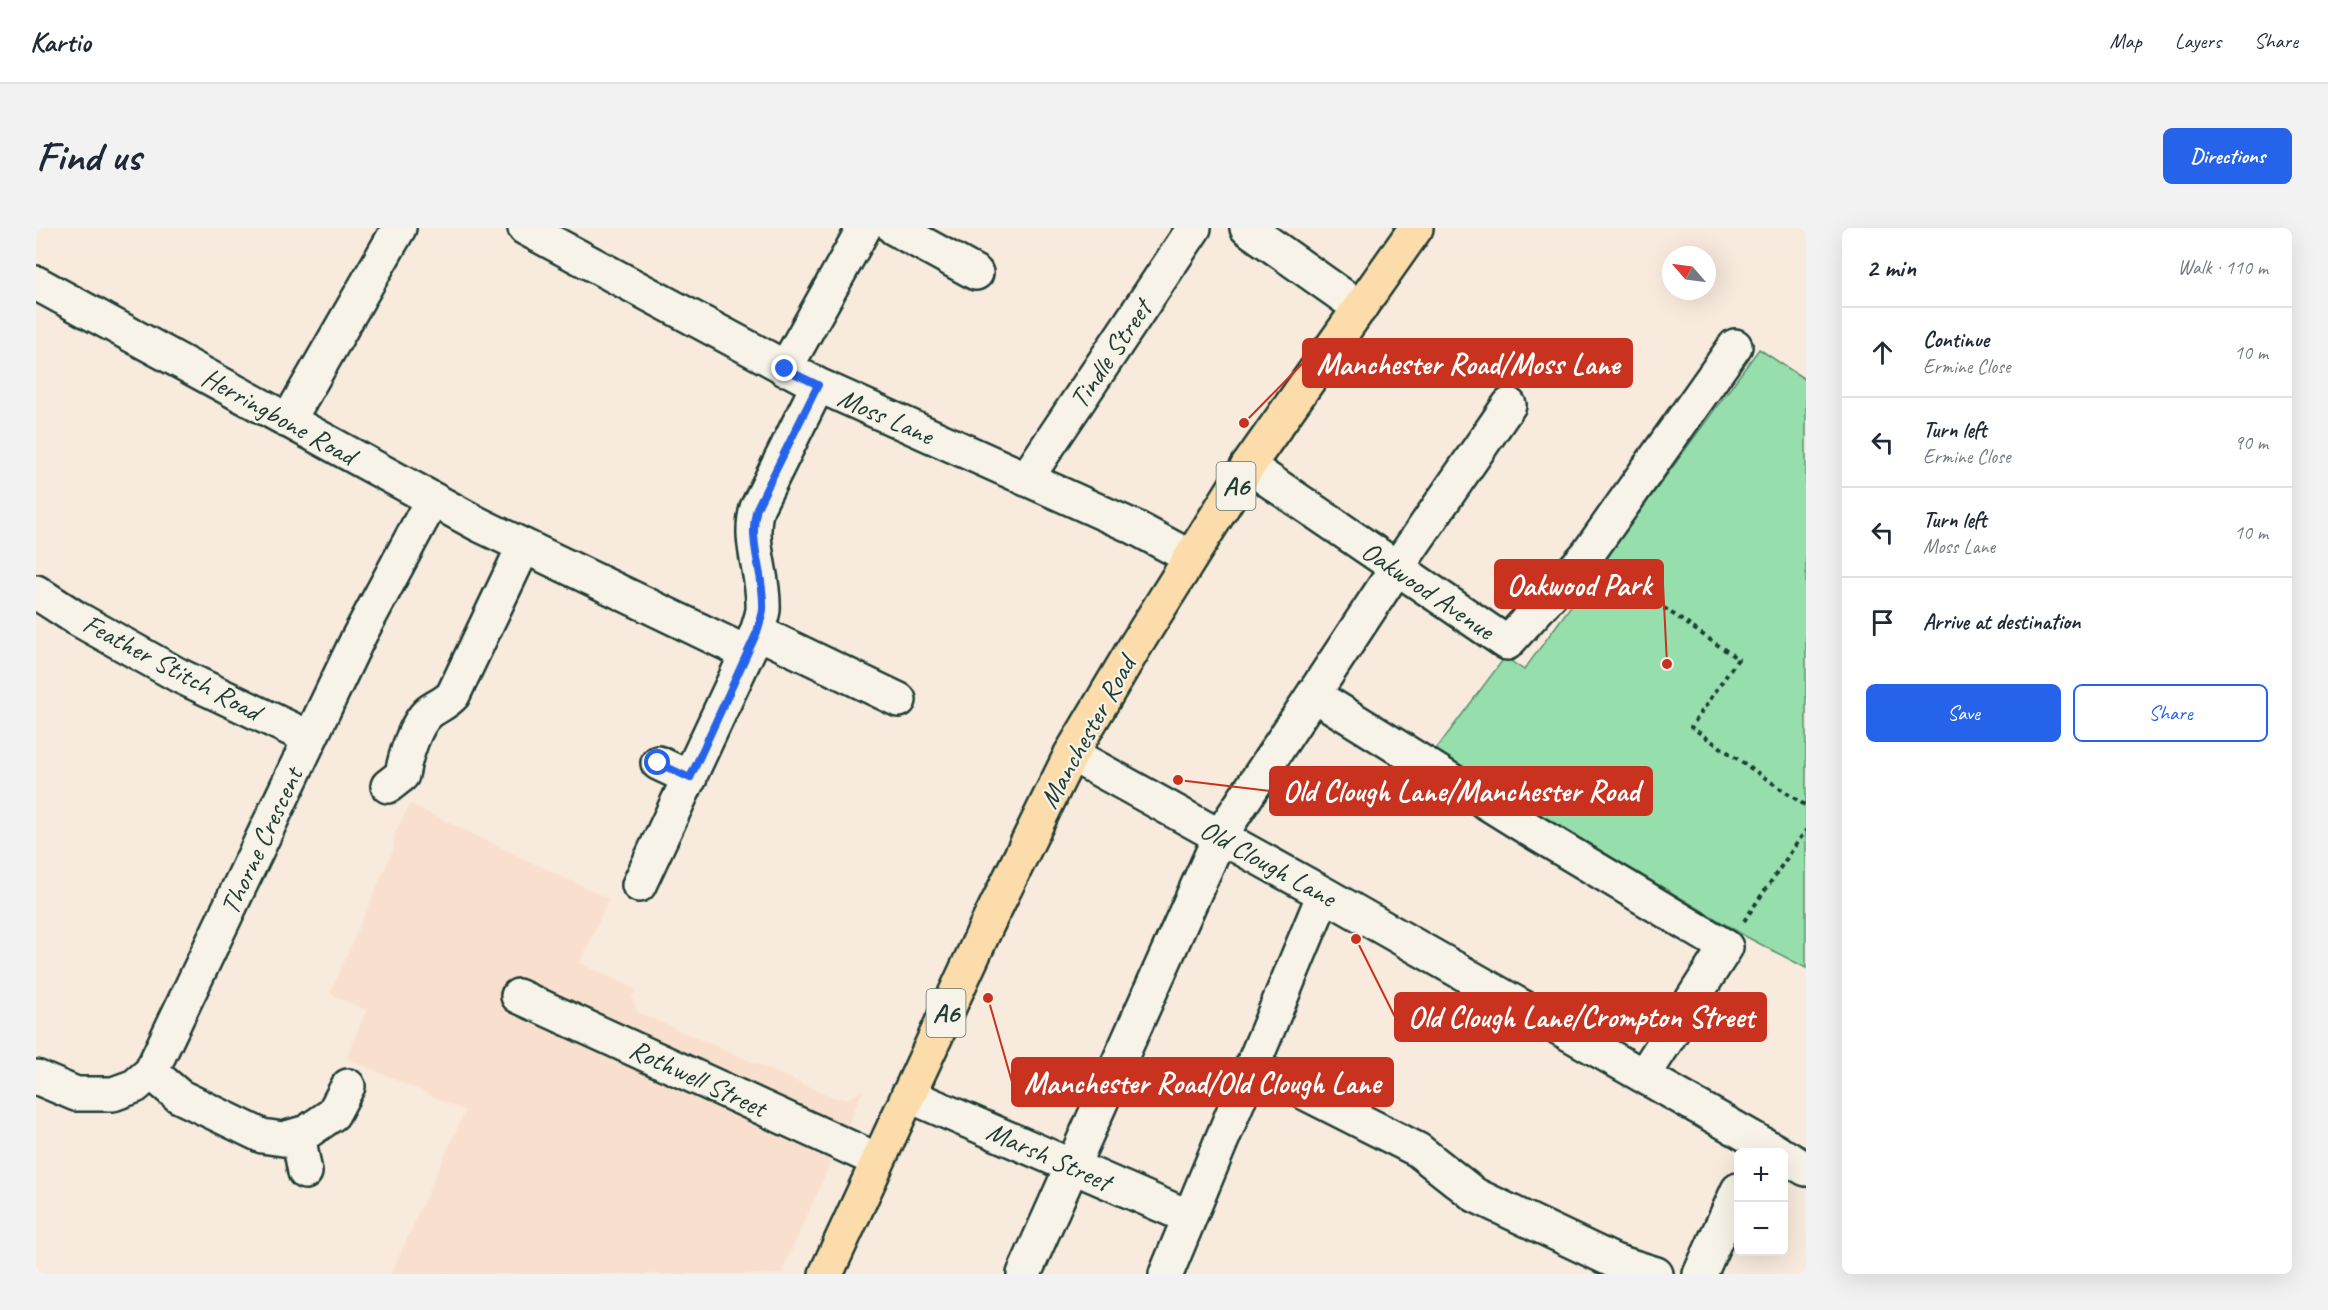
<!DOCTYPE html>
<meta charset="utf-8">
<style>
:root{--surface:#fff;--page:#f2f2f3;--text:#1f2937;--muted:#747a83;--line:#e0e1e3;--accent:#2563eb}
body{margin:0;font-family:Caveat,sans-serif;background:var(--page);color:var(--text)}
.controls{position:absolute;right:18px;bottom:18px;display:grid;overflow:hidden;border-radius:9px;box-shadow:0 6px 24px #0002}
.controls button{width:54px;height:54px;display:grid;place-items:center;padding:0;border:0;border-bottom:2px solid var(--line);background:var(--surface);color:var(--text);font:30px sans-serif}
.compass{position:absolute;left:1626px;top:18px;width:54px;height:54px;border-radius:50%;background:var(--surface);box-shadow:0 6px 24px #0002;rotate:298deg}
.stop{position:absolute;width:18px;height:18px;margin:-14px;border:4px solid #2563eb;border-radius:50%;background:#fff}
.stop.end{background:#2563eb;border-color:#fff;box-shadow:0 2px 6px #0008}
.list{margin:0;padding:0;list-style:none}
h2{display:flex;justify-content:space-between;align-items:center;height:78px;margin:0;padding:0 24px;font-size:26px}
h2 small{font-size:20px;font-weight:400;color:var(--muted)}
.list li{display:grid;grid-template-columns:39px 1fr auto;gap:18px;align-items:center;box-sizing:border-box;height:90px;padding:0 24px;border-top:2px solid var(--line)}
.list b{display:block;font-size:22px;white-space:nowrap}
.list p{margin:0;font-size:20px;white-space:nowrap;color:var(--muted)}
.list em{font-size:20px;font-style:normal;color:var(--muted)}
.actions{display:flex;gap:12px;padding:18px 24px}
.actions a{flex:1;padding:14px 0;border:2px solid var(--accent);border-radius:9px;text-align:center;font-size:21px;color:var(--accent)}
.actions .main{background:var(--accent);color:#fff}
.icon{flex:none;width:33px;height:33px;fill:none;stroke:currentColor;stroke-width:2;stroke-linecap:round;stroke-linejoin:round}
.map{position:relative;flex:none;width:1770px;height:1046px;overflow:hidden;border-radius:9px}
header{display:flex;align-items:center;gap:36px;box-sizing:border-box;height:84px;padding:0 30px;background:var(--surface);border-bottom:2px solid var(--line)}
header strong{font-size:28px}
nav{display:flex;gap:33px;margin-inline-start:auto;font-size:21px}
.intro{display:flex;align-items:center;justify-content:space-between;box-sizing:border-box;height:144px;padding:0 36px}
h1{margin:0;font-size:42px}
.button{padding:15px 27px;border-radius:9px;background:var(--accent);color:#fff;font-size:21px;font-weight:700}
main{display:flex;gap:36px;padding:0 36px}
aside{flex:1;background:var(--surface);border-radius:9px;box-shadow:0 6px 24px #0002}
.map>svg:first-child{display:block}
.built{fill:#f9e0ce}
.green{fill:#96deac;stroke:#5a8e70;stroke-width:1.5}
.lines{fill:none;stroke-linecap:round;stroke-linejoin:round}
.minor-casing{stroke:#1f3d34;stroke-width:38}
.major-casing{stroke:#1f3d34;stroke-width:38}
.path{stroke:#1f3d34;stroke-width:4;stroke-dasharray:4.5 4.5;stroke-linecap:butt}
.minor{stroke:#f7f3e8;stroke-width:33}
.major{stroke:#fddcac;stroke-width:33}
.route{stroke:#2563eb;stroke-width:8}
.labels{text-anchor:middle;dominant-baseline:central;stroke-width:4.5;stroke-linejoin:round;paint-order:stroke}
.shield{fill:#f7f3e8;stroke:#60746a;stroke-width:1.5}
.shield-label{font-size:27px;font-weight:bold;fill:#1f3d34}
.street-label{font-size:28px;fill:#1f3d34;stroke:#f7f3e8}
.leader{fill:none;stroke:#c8321e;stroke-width:2}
.callout-dot{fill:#c8321e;stroke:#f7f3e8;stroke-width:2}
.callout{fill:#c8321e;stroke:#c8321e;stroke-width:2}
.callout-label{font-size:30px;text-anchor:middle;font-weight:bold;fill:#fff}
</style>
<header>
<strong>Kartio</strong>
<nav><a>Map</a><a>Layers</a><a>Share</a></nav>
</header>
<div class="intro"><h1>Find us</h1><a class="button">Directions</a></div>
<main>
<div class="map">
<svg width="1770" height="1046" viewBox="0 0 1770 1046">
<rect width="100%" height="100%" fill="#f8eadc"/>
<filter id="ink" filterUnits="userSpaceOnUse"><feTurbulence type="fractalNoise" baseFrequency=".0167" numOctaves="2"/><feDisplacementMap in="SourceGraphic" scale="12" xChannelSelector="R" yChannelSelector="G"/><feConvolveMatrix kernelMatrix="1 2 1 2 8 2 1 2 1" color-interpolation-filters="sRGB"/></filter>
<g filter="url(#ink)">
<path class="built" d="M374,576L573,671L544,735L600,761L596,770L601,784L799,870H813L827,862L745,1046H355L429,883L311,830L330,782L294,766L357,622L359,606Z"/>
<path class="green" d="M1723,121L1770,152V740L1709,708L1398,524L1469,429L1488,442Z"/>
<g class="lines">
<defs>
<path id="minor" d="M489,0L782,157L1098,299L1154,329
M858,0L940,45
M1211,0L1324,80
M0,55L442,296L711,425
M749,141L828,0
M252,193L363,0
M1212,238L1471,415L1551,327L1699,118
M990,251L1158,0
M0,364L40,390L142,447L274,510
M721,404L863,472
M1278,467L1498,604L1690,719L1608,847
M1035,526L1288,666L1741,924
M622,535L654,550
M352,558L366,547C369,529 379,496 393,484C401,478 410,475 417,467L488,318
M603,657L721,404C723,397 726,389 727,382C729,346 711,315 721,280L782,157
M482,768L841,932
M1216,838L1382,922L1439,967L1578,1033L1620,1046
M115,844L143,868L226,908L247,911L271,904L297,886L312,858
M0,849L40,866H77L99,858L115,844L322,410L396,272
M872,867L1153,989
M262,907L269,944
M1748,928L1770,941
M988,1046L1184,608L1360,341L1473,177
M1130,1046L1288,666
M1664,1046L1702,962"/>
<path id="major" d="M790,1046L951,697L1035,526L1098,420L1212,238L1380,0"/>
</defs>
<use href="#minor" class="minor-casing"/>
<use href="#major" class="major-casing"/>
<path class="path" d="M1576,344L1702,431L1655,499L1770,578
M1708,693L1770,602"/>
<use href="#minor" class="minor"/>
<use href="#major" class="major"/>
</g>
</g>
<g class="lines" filter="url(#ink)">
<path class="route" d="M622,535L654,550L721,404C723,397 726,389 727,382C729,346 711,315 721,280L782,157L749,141"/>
</g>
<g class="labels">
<g class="shield">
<rect x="1180.5" y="234" width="39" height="48" rx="4.5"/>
<rect x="890.5" y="761" width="39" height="48" rx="4.5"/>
</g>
<g class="shield-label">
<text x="1200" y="258">A6</text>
<text x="910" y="785">A6</text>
</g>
<g class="street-label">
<text transform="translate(1074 126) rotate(-56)">Tindle Street</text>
<text transform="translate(243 188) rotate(29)">Herringbone Road</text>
<text transform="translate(850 188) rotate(24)">Moss Lane</text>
<text transform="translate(1392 362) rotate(34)">Oakwood Avenue</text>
<text transform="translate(136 439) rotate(28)">Feather Stitch Road</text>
<text transform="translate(1051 504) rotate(-61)">Manchester Road</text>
<text transform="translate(225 613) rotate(-65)">Thorne Crescent</text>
<text transform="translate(1232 635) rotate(29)">Old Clough Lane</text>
<text transform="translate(662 850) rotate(25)">Rothwell Street</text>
<text transform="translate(1013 928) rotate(24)">Marsh Street</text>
</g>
</g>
<path class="leader" d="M1208 195L1267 135M1631 436L1627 356M1142 552L1234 563M1320 711L1359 789M952 770L976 854"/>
<g class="callout-dot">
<circle cx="1208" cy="195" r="6"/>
<circle cx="1631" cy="436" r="6"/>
<circle cx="1142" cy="552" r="6"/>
<circle cx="1320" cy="711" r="6"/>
<circle cx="952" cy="770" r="6"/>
</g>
<g class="callout">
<rect x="1267" y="111" width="329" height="48" rx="6"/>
<rect x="1459" y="332" width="168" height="48" rx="6"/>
<rect x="1234" y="539" width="382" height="48" rx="6"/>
<rect x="1359" y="765" width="371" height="48" rx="6"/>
<rect x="976" y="830" width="381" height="48" rx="6"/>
</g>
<g class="callout-label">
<text x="1432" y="146">Manchester Road/Moss Lane</text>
<text x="1543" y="367">Oakwood Park</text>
<text x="1425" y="573">Old Clough Lane/Manchester Road</text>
<text x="1545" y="799">Old Clough Lane/Crompton Street</text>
<text x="1166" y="865">Manchester Road/Old Clough Lane</text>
</g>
</svg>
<div class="controls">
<button>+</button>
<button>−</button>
</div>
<svg class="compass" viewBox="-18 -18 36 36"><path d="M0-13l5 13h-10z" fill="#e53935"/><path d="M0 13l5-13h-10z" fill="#747a83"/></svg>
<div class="stop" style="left:622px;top:535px"></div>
<div class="stop end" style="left:749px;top:141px"></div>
</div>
<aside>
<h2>2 min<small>Walk · 110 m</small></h2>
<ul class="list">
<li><svg class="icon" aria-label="ahead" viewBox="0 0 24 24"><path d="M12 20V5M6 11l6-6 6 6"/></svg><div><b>Continue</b><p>Ermine Close</p></div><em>10 m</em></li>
<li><svg class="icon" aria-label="left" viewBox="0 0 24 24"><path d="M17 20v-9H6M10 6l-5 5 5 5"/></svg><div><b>Turn left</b><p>Ermine Close</p></div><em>90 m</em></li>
<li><svg class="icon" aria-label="left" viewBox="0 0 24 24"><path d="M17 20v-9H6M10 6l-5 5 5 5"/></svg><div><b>Turn left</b><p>Moss Lane</p></div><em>10 m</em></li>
<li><svg class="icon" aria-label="arrive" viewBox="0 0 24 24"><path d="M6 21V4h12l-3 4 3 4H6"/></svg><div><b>Arrive at destination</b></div></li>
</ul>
<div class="actions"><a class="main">Save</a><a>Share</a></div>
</aside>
</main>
